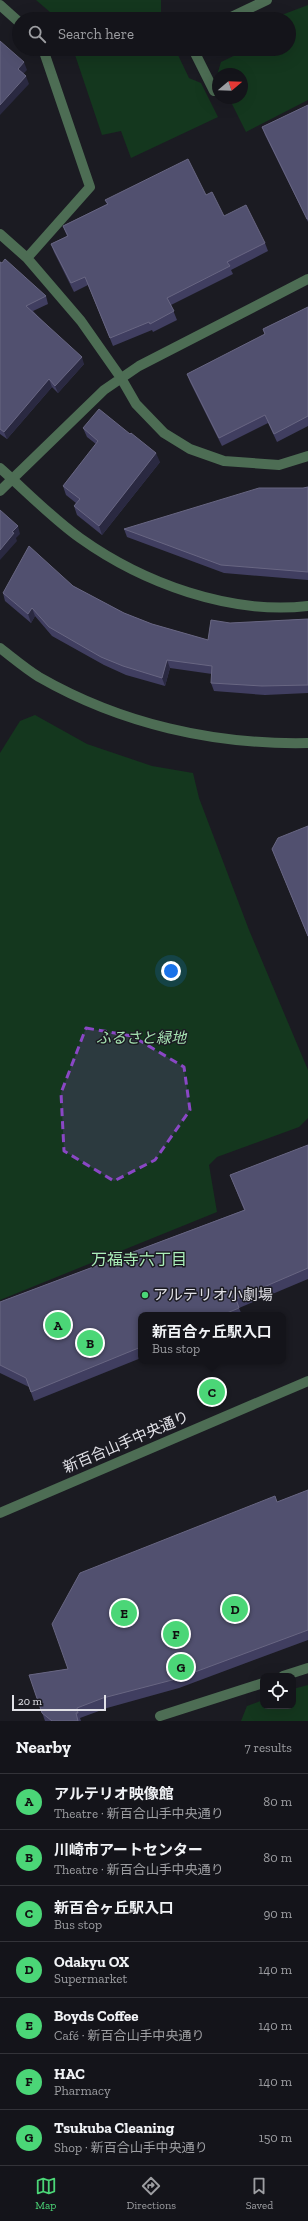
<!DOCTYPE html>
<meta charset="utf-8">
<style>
:root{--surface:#14141a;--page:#1d1d23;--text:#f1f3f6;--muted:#9d9ea2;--line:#333339;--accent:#4bd677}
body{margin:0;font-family:"Zilla Slab","Noto Sans JP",serif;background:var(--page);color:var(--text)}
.controls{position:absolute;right:12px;bottom:12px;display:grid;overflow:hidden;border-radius:8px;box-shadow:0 4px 16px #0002}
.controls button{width:36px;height:36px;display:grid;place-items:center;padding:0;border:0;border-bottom:1px solid var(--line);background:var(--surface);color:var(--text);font:20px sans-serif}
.compass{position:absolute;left:212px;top:68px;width:36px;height:36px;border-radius:50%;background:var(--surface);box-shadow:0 4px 16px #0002;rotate:71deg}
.scale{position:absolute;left:12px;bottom:10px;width:94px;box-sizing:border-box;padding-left:4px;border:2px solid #e1e1e7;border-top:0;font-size:11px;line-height:14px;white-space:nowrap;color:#e1e1e7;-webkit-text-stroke:3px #1b1b22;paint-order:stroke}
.you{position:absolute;left:171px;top:971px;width:14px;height:14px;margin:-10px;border:3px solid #fff;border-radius:50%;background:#1a73e8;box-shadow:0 0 0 6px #1a73e833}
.badge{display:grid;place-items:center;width:26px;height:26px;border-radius:50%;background:var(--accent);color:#111;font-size:13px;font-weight:700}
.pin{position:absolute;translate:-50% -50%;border:2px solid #fff;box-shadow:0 1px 4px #0006}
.popup{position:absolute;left:138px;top:1312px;width:148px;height:52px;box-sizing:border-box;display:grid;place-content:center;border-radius:8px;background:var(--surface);filter:drop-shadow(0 1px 3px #0005);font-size:13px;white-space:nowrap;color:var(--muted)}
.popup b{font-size:15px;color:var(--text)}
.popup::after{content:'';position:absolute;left:50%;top:100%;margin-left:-8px;border:8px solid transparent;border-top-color:var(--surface)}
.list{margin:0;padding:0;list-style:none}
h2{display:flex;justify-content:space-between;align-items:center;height:52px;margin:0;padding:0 16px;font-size:17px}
h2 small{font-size:13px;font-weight:400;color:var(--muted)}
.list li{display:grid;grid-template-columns:26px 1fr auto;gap:12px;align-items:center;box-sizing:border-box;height:56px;padding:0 16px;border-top:1px solid var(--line)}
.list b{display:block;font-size:15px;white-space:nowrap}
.list p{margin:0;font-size:13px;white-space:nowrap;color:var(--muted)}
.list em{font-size:13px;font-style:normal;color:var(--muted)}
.icon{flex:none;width:22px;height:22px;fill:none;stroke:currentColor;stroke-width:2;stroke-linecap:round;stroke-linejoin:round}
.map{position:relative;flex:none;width:308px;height:1721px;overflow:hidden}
.search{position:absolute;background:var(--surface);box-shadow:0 4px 16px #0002;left:12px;right:12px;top:12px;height:44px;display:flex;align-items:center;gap:10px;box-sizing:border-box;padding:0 14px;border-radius:22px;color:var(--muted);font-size:15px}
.sheet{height:444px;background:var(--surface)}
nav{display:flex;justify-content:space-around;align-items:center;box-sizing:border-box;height:56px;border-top:1px solid var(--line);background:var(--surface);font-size:11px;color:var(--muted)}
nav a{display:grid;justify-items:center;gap:2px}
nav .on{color:var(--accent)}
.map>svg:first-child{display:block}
.green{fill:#14371e}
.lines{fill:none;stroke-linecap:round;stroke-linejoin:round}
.minor{stroke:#4d6d54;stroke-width:10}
.wall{fill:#403e60}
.shaded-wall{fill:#2a2941}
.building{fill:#51506f;stroke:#686682}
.marked{fill:#8a47c5;fill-opacity:0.2;stroke:#8a47c5;stroke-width:3;stroke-dasharray:8 5;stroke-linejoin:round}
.poi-dot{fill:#4bd677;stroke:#1b1b22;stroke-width:1.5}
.labels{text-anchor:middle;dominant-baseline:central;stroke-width:3;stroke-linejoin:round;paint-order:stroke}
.park-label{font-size:15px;font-style:italic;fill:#a4e1b0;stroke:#1b1b22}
.poi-label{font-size:15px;fill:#e1e1e7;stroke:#1b1b22;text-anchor:start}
.street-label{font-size:15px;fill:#e1e1e7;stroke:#1b1b22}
.neighbourhood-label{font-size:16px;fill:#abefb9;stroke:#1b1b22}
</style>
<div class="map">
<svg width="308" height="1721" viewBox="0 0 308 1721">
<rect width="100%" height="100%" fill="#1b1b22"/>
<path class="green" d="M36,0H161V19H58Z
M308,5V100L246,132L229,98H242V74H218V76L217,75L221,62L248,49H289V19H271Z
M73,49H171L178,55L189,78L201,83L218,117L131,158L121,131L102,135Z
M35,715L87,744L152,766L193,773L199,798L249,930L308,1070V1118L299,1127L217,1157L209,1165L217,1212L0,1300V753L20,721Z
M308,1685V1721H241L247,1706L263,1700V1706H293V1689Z"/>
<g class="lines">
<path class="minor" d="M0,5L19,22
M227,19L267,0
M193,49L214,91
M0,234L27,258L81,321L121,378L136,404L164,433L190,449L224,461L279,465L308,456
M27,258L90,187L43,49
M0,468C26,491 52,518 80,538C143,583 230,615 308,606
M0,491L104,390L139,366L308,279
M0,648C13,658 26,669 39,677C121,724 214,745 308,743
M0,1513L308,1381
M283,1676L308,1668
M160,1716L263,1683"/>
</g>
<path class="wall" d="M308,105V222L265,135L262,127Z
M206,195L224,216L265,243L268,251L231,270L233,274L171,305L177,320L153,332L152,330L113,346L88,285L74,292L54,252L51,244L67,236L63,226L107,204L105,200Z
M0,262L46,296L48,304L33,311L84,364L58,393L52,387L7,439L0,434Z
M308,307V426L277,442L268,423L222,446L190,382L187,374L265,335L263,329Z
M83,428L160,462L102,535L77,515L74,506L76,503L66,495L63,486L96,444L87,437Z
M308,487V580L224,573L127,537L124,529Z
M73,586L124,613L152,624L208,640L230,623L308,619V693L265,695L214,691L211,683L212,674L170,668L165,686L126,675L104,665L52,636L35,616L31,623L5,601L3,593Z
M308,826V937L272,849Z
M308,1145V1279L239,1308L242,1315H141V1358L34,1401L29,1387L0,1373V1302L244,1210L230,1175Z
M308,1490V1640L179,1688L107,1708L80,1718L81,1721H45L29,1675L68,1669L277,1502Z"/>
<path class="shaded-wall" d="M24,62L27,70L21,76L18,69Z
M26,76L29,84L0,115V105Z
M82,357L84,364L58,393L55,386Z
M49,379L52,387L7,439L4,432Z
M156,453L160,462L102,535L99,526Z
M18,526L20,534L16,538L17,541L0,560V550L12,532Z
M32,608L35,616L31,623L28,614Z
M167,660L170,668L165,686L162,678Z"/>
<path class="building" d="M0,41L24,62L18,69L26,76L0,105Z
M308,105V219H307L262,127Z
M188,159L206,195L212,192L224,216L246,205L265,243L227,262L230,266L167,298L174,311L150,324L149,322L110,338L85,277L71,283L51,244L68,236L63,226L108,204L105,200Z
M5,259L46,296L26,306L82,357L55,386L49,379L4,432L0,429V262L2,263Z
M308,307V416L274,434L265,415L219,438L187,374L265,334L263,329Z
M99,409L130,434L131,433L156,453L99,526L74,506L80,499L63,486L98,441L83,428Z
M308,487V572L221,565L124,529L259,488H303Z
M0,510L18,526L12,532L14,533L0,550Z
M29,546L73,586L124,613L152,624L208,640L211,620L230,623L308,619V685L262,686L211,683L212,666L167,660L162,678L123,666L101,657L49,627L32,608L28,614L3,593Z
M308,826V936L272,849L278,838Z
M308,1145V1268L236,1299L239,1308L222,1315H141V1347L31,1392L26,1378L0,1365V1302L245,1210L230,1175Z
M308,1490V1630L176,1679L103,1698L77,1708L78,1713H76L78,1721H52L42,1713L29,1675L68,1669L52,1624L80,1573L275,1496L277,1502Z"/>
<path class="marked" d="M86,1028L132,1036L184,1067L190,1110L155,1160L114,1181L64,1151L61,1093Z"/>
<circle class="poi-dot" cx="145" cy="1295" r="4"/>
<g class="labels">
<g class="park-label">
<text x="141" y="1038">ふるさと緑地</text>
</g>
<g class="poi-label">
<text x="153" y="1295">アルテリオ小劇場</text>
</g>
<g class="street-label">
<text transform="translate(126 1442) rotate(-23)">新百合山手中央通り</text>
</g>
<g class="neighbourhood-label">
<text x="139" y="1259">万福寺六丁目</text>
</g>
</g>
</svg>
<div class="controls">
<button><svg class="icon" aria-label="locate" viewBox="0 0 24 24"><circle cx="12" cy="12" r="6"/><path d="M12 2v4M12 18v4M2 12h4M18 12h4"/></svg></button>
</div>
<svg class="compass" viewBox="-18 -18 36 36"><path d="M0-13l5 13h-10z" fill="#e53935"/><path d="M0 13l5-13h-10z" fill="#9d9ea2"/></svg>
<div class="scale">20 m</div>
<div class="you"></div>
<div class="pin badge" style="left:58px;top:1325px">A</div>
<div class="pin badge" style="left:90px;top:1343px">B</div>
<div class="pin badge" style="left:212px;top:1392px">C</div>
<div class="popup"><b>新百合ヶ丘駅入口</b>Bus stop</div>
<div class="pin badge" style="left:235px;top:1609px">D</div>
<div class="pin badge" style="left:124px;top:1613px">E</div>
<div class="pin badge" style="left:176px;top:1634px">F</div>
<div class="pin badge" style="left:181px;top:1667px">G</div>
<div class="search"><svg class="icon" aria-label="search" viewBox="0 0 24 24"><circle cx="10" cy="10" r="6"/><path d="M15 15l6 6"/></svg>Search here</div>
</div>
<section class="sheet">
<h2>Nearby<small>7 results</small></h2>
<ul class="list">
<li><span class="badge">A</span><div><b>アルテリオ映像館</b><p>Theatre · 新百合山手中央通り</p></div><em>80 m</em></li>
<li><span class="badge">B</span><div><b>川崎市アートセンター</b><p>Theatre · 新百合山手中央通り</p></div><em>80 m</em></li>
<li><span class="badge">C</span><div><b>新百合ヶ丘駅入口</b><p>Bus stop</p></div><em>90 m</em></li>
<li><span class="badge">D</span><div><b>Odakyu OX</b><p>Supermarket</p></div><em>140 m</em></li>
<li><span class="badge">E</span><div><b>Boyds Coffee</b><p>Café · 新百合山手中央通り</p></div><em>140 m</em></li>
<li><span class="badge">F</span><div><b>HAC</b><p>Pharmacy</p></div><em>140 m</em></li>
<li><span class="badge">G</span><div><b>Tsukuba Cleaning</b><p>Shop · 新百合山手中央通り</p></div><em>150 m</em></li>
</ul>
</section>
<nav>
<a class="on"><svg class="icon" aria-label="map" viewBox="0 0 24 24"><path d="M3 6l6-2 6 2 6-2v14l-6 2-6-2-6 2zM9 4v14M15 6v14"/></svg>Map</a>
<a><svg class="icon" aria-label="directions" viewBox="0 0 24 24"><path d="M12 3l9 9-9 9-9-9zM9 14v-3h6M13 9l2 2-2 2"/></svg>Directions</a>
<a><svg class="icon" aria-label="saved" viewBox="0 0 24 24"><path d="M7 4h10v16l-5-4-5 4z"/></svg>Saved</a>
</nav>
